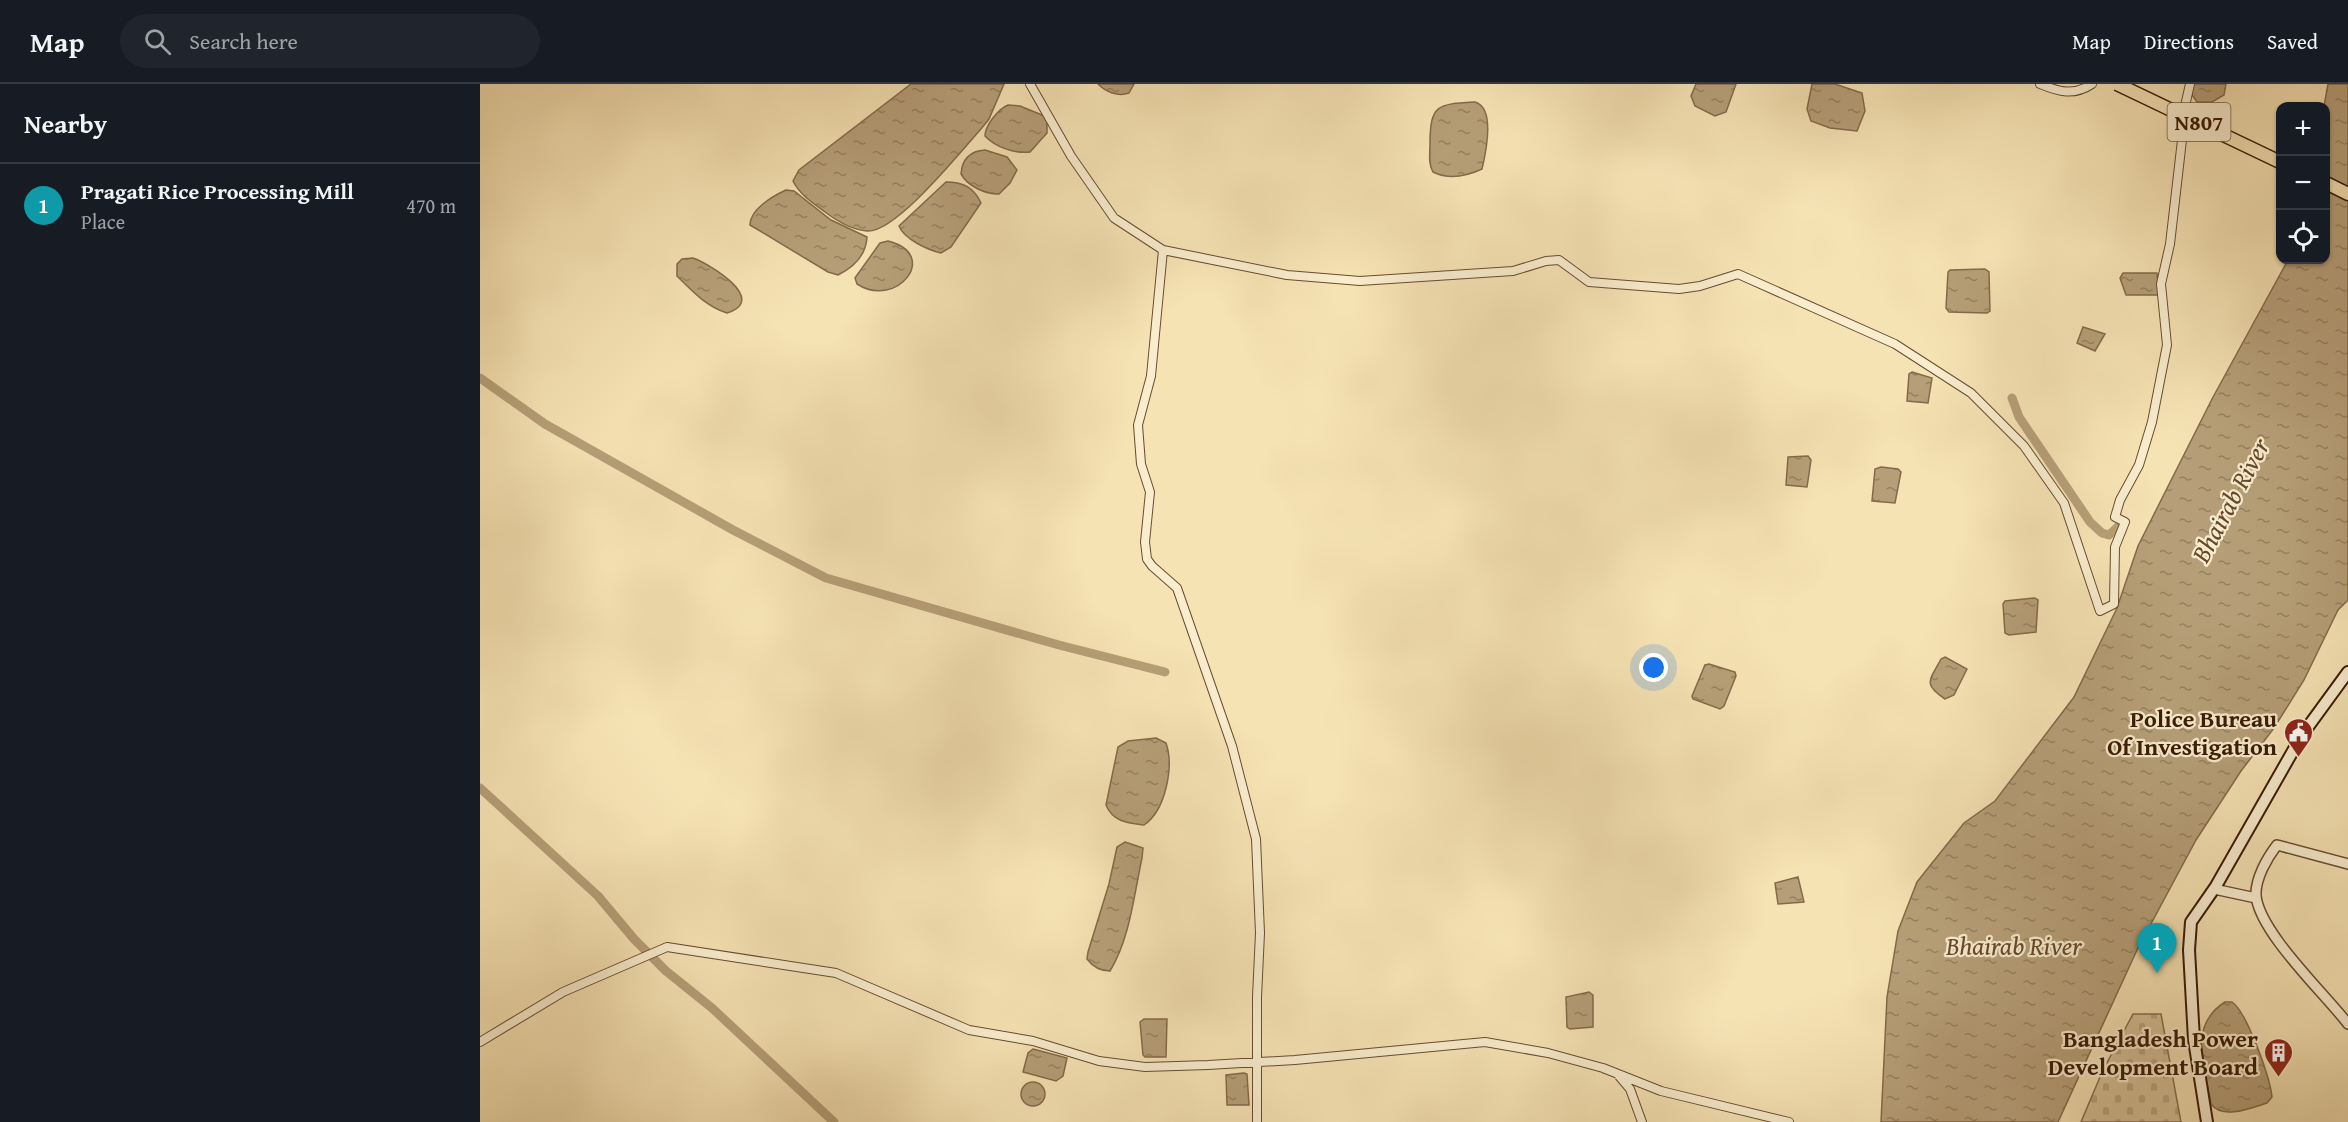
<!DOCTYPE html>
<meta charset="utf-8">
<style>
:root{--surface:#171b24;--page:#20242c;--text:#f1f3f6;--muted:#9ea1a6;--line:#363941;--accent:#c59692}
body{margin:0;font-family:"Gentium Book Plus",serif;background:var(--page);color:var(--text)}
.controls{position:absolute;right:18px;top:18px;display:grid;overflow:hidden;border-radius:12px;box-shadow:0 2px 4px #0004}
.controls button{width:54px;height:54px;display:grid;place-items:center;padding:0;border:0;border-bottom:2px solid var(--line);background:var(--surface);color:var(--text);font:30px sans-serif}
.you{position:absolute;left:1174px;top:584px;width:21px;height:21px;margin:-15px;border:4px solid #fff;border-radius:50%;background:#1a73e8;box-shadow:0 0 0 9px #1a73e833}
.badge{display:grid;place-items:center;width:39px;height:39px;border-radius:50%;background:var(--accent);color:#fff;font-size:20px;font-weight:700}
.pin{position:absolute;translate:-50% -50px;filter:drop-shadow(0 2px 3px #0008)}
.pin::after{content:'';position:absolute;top:32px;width:21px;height:18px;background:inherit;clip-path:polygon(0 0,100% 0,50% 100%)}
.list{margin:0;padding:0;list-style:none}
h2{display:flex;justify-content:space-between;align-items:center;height:78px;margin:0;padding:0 24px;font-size:26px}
h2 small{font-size:20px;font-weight:400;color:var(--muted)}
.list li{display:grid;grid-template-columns:39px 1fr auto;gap:18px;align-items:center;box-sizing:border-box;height:84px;padding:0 24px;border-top:2px solid var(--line)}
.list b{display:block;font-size:22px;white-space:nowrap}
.list p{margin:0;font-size:20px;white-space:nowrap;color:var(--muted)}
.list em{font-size:20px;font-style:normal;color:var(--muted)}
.icon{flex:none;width:33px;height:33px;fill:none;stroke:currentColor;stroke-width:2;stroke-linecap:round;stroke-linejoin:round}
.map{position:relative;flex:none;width:1868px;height:1038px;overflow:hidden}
header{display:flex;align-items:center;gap:36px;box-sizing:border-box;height:84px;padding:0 30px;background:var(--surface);border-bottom:2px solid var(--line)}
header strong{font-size:28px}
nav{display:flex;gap:33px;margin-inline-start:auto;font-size:21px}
.search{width:420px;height:54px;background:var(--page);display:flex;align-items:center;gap:15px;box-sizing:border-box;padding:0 21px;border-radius:33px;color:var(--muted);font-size:22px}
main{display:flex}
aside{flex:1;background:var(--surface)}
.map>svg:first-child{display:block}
.cemetery{fill:url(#cemetery-stones);stroke:#886e4d;stroke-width:1.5}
.water{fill:url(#water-ripples);stroke:#846a4a;stroke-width:1.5}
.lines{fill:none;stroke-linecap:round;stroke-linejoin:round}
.canal{stroke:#b69f78;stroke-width:9}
.minor-casing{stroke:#684c30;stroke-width:10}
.tertiary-casing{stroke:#684c30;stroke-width:12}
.secondary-casing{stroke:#391a04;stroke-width:14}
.trunk-casing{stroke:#391a04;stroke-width:15}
.minor{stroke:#f9edce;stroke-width:8}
.tertiary{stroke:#f9edce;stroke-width:9}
.secondary{stroke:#f9edce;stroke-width:10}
.trunk{stroke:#f6e3b4;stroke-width:12}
.trunk-bridge-casing{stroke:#391a04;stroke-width:15;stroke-linecap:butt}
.trunk-bridge{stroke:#f6e3b4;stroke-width:12}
.labels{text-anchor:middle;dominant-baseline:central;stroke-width:4.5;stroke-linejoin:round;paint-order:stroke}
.shield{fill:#f9edce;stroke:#735941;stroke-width:1.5}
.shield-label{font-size:22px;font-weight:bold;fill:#391a04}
.poi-label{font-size:24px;font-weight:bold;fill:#391a04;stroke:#f9edce;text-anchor:end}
.water-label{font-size:26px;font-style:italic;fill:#65492d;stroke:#f9edce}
</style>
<header>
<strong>Map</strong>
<div class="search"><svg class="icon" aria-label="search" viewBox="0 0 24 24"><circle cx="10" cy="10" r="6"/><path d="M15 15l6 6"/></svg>Search here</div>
<nav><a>Map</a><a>Directions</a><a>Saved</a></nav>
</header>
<main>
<aside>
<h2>Nearby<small></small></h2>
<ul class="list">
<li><span class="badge" style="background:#0f9aa8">1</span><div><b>Pragati Rice Processing Mill</b><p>Place</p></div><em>470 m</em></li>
</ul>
</aside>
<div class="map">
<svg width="1868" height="1038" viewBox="0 0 1868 1038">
<defs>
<pattern id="cemetery-stones" width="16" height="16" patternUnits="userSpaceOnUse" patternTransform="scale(1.5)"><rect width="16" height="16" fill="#d6c196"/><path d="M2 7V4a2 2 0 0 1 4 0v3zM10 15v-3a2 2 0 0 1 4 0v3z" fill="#b8a580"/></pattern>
<pattern id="water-ripples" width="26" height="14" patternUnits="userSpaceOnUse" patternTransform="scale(1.5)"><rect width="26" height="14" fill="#b69f78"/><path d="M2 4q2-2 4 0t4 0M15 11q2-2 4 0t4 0" fill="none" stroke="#958160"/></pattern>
</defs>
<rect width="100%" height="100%" fill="#f6e3b4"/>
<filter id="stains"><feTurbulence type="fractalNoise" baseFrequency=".00333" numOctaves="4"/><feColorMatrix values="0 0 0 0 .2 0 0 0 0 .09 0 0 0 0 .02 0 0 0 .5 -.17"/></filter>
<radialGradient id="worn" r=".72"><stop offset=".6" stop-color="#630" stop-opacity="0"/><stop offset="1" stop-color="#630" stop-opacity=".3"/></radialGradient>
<path class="cemetery" d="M1653,930H1681L1701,1038H1601L1623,986Z"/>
<path class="water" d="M431,0H524L509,35L501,45C481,67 416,149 387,147C372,146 357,137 345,128C333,119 320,111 313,97L319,86Z
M618,0H654L649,9C638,13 626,8 618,0Z
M1216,0H1256L1246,28L1235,32L1215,22L1211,12Z
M1332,0H1355L1382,9L1385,27L1377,47L1350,44L1331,37L1327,25Z
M1712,0H1746L1744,11L1732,18H1717L1712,11Z
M1848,0H1868V516L1858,526L1824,596L1794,644L1761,687L1716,756L1657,866L1578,1038H1401L1407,913L1418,847L1437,798L1484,739L1515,717L1594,613L1637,524L1658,462L1732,315L1808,176H1846L1844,22Z
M995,18C1016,24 1006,68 1002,85C987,92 969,96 953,88C948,80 950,69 950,60C950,20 958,20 995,18Z
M528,21L540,22L567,33V49L550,68C535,70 515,63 505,52C505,42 518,25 528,21Z
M505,66L527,73L537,86L530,99L519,110C504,110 488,102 481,90C482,75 490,67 505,66Z
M466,98C484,98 494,104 501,119L471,163L461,169C448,166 424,155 419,142Z
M306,106L314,107L351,136L387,153C386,172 374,183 358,191L348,188L270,141C270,125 293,112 306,106Z
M408,157C461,170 417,226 377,200L375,194L400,159Z
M213,174C230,180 289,216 247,229C227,223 212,207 197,192V180L202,175Z
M1505,185L1509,188L1510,227L1507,229L1469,228L1466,224L1468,188L1470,186Z
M1643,189H1677L1679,211H1646L1640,194Z
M1603,243L1625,250L1615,267L1597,259Z
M1432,288L1452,294L1448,319L1427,317L1429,290Z
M1328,372L1331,376L1327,403L1306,401L1308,373Z
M1401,383L1418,385L1421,388L1415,419L1392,417L1395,385Z
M1555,514L1558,516L1556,548L1529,551L1525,549L1523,520L1525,517Z
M1465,573L1487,585L1474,611L1465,615C1442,600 1450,596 1461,575Z
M1229,580L1255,588L1256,592L1244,622L1240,625L1213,615L1212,612L1225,581Z
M676,654L686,659C694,682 686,726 664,741C648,739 633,738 626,721L638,663L648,657Z
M645,758L663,764L662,774C654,811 650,854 630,887C621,887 613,883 607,875L608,868L629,800L637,763Z
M1318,793L1324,818L1298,820L1295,799Z
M1109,908L1113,911V943L1090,945L1087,943L1086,913Z
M1745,918H1752C1767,928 1790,994 1792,1013L1787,1019C1771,1024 1743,1036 1731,1020C1725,983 1707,942 1745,918Z
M664,935H687L686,973H665L663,971L660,938Z
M553,965L587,974L583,992L576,997L543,988L548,969Z
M764,989L767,990L769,1021H747L746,991Z
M541 1010a12 12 0 1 1 24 0a12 12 0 1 1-24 0Z"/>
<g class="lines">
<path class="canal" d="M0,294L65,340L253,446L346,494L579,561L685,588
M1532,314L1539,333L1610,438L1622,449L1629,451L1641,440
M0,704L118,812L154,855L186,887L232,924L354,1038"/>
<defs>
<path id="minor" d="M550,0L591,72L634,134L683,166L807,191L880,197L1033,187L1066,177L1079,176L1109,198L1199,205L1220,202L1258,190L1415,260L1491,309L1544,362L1584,419L1620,527L1634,520L1635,463L1645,438L1635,433L1640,416L1659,381L1672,338L1687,261L1681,200L1690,160L1702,56L1707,40L1705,22L1710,0
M1560,0C1579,8 1594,12 1612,0
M683,166L671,292L658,341L661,380L670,408L665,458L667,475L672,482L697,504L752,662L776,755L780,849L777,913V1038
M0,958L83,908L187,863L356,889L489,946L553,957L619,977L665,983L728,981L815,976L1005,958L1068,969L1123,984L1181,1007L1309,1038
M1139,992L1150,1005L1162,1038"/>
<path id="tertiary" d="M1868,780L1797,761C1787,774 1775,795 1776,812C1780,849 1845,910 1868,940
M1734,805L1776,814"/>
<path id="secondary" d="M1727,1038L1714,956L1709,866L1711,838L1736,802L1822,651L1868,588"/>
<path id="trunk" d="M1846,99L1868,110"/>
</defs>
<use href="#minor" class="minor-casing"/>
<use href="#tertiary" class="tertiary-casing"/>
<use href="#secondary" class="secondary-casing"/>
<use href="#trunk" class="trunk-casing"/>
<use href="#minor" class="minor"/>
<use href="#tertiary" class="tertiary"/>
<use href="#secondary" class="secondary"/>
<use href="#trunk" class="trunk"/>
<defs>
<path id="trunk-bridge" d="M1637,0L1800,78"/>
</defs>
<use href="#trunk-bridge" class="trunk-bridge-casing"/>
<use href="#trunk-bridge" class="trunk-bridge"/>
</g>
<defs>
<symbol id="civic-pin" viewBox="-11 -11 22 30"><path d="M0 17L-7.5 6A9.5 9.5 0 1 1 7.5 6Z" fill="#8f2418" stroke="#f9edce"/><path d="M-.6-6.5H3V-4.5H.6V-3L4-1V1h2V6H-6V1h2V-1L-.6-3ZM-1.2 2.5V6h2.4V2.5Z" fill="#fff"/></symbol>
<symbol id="building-pin" viewBox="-11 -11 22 30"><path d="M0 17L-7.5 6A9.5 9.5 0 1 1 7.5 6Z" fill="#8f2418" stroke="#f9edce"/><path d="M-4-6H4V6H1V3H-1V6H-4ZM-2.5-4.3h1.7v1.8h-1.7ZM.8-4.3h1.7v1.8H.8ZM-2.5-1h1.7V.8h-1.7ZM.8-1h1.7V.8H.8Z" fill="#fff"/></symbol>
</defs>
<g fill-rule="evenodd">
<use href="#civic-pin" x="1802" y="632" width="33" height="45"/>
<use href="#building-pin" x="1782" y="952" width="33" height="45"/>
</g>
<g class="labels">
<rect class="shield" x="1687.5" y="19" width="63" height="38" rx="4.5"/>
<g class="shield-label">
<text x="1719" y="38">N807</text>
</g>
<g class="poi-label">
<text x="1797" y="634">Police Bureau<tspan x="1797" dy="28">Of Investigation</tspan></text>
<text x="1778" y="954">Bangladesh Power<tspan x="1778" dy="28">Development Board</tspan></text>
</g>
<g class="water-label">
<text transform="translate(1750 416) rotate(-62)">Bhairab River</text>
<text x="1534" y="861">Bhairab River</text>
</g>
</g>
<rect width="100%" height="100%" filter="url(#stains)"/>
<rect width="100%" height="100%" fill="url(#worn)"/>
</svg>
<div class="controls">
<button>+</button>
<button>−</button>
<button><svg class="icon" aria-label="locate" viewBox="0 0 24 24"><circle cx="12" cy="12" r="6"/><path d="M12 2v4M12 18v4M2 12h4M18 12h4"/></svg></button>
</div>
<div class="you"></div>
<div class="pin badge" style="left:1677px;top:889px;background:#0f9aa8">1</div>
</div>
</main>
